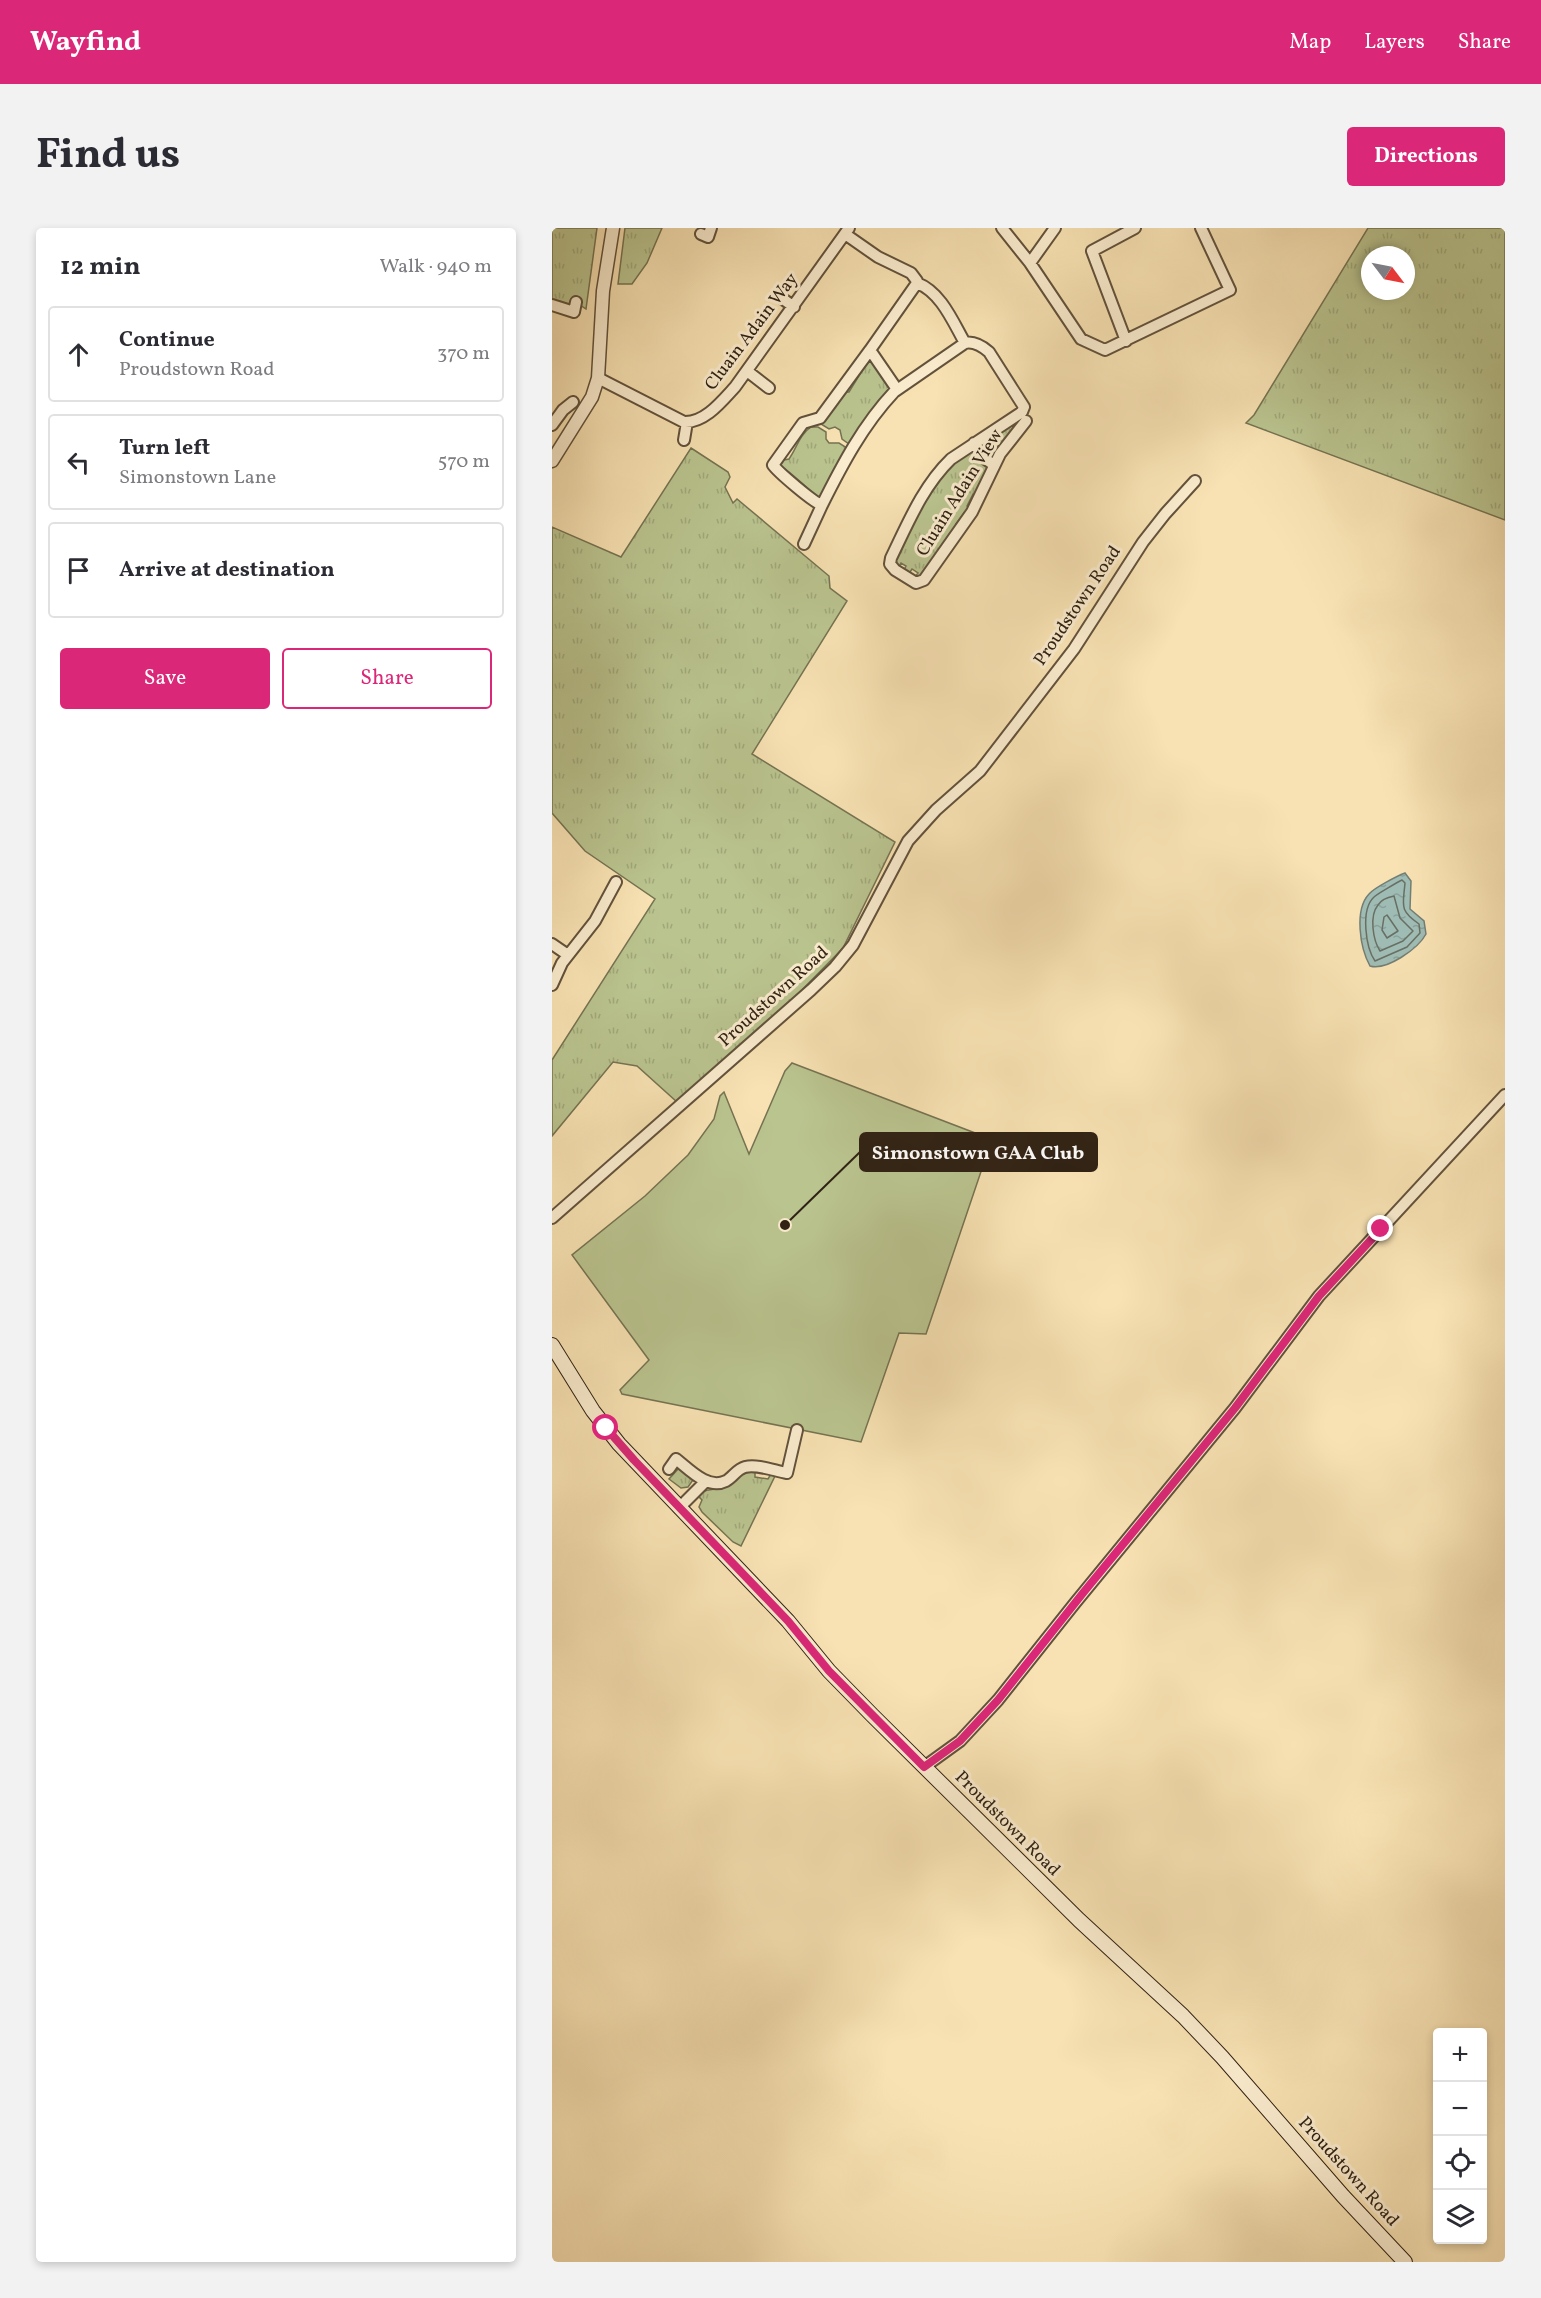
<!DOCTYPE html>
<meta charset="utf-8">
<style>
:root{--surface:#fff;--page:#f2f2f3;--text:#2b2b33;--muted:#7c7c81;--line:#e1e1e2;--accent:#db2777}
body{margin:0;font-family:Vollkorn,serif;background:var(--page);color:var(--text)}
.controls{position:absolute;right:18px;bottom:18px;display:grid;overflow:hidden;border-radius:6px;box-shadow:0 3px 9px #0003}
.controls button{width:54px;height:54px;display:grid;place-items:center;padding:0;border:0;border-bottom:2px solid var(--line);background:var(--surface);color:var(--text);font:30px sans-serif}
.compass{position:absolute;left:809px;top:18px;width:54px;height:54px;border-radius:50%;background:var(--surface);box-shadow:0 3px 9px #0003;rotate:122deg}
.stop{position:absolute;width:18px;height:18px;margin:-14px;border:4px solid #db2777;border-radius:50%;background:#fff}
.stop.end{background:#db2777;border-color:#fff;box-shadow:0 2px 6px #0008}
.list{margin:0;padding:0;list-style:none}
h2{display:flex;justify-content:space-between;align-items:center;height:78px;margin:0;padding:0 24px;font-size:26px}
h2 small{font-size:20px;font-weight:400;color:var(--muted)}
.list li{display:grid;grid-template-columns:39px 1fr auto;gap:18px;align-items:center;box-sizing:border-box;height:96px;margin:0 12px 12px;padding:0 12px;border:2px solid var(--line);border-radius:6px}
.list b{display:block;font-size:22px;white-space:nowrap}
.list p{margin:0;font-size:20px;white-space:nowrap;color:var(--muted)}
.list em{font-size:20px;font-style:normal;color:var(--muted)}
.actions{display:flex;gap:12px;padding:18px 24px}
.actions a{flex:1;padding:14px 0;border:2px solid var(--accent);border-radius:6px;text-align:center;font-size:21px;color:var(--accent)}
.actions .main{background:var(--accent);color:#fff}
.icon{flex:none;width:33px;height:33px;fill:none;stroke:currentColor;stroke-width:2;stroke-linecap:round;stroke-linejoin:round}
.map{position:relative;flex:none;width:953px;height:2034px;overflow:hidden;border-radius:6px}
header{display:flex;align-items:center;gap:36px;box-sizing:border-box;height:84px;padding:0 30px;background:var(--accent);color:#fff}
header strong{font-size:28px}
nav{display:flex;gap:33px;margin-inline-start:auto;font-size:21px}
.intro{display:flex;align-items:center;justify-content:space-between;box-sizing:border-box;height:144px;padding:0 36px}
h1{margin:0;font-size:42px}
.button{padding:15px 27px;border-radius:6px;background:var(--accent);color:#fff;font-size:21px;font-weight:700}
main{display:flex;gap:36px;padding:0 36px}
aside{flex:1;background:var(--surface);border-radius:6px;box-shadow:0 3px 9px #0003}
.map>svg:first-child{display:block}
.grass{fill:url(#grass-tufts);stroke:#757352;stroke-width:1.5;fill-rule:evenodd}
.pitch{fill:#bac48f;stroke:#757352;stroke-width:1.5}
.water{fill:url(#water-ripples);stroke:#737e74;stroke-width:1.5}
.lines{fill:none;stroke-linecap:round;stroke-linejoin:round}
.shore{stroke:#686f64;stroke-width:1.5}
.minor-casing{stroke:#62523c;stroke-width:14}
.tertiary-casing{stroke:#62523c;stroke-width:15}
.secondary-casing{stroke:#302214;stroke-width:16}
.minor{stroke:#faecce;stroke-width:10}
.tertiary{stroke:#faecce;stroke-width:12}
.secondary{stroke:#faecce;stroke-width:14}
.route{stroke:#db2777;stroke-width:8}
.labels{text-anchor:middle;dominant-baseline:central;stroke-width:6;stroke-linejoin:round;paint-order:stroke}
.street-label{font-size:18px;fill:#302214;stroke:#faecce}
.leader{fill:none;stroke:#302214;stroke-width:2}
.callout-dot{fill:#302214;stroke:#faecce;stroke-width:2}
.callout{fill:#302214;stroke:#302214;stroke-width:2}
.callout-label{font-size:20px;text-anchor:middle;font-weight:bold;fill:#fff}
</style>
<header>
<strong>Wayfind</strong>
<nav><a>Map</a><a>Layers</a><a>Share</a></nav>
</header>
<div class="intro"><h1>Find us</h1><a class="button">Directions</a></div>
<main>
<aside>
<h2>12 min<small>Walk · 940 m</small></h2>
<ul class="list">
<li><svg class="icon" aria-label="ahead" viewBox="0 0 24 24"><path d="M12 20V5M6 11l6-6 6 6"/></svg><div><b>Continue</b><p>Proudstown Road</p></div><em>370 m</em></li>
<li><svg class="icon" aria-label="left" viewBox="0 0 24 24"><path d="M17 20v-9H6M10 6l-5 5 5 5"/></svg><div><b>Turn left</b><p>Simonstown Lane</p></div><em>570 m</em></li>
<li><svg class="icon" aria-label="arrive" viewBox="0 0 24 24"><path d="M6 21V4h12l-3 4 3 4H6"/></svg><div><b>Arrive at destination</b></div></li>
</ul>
<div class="actions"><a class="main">Save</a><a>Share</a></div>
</aside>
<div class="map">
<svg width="953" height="2034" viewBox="0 0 953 2034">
<defs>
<pattern id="grass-tufts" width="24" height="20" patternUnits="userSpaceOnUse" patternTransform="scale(1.5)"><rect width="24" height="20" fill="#bac48f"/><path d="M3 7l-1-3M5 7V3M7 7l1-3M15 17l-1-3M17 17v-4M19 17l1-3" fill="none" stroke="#a0a87a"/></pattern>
<pattern id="water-ripples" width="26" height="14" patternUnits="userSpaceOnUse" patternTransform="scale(1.5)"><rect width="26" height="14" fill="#9fbcb4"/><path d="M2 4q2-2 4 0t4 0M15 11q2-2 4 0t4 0" fill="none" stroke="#89a19a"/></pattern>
</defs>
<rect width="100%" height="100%" fill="#f8e2b3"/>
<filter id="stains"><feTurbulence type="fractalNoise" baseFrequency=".00333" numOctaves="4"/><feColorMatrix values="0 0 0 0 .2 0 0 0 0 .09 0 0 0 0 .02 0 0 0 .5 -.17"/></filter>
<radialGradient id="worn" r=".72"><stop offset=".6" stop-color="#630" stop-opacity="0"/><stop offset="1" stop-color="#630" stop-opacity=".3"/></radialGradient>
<path class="grass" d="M0,0H45L34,81L22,73L17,78L0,72Z
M73,0H110L95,35L80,56H66Z
M816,0H953V292L694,195L702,187ZM818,27H854V63H818Z
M316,133H320L338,160L297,216L290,211L288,202L283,199L277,201L269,196L292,164H297Z
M472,188L440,230H437L429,218L432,213Z
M259,199H266L274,204V211L277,215H287L295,220L268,271C255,261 247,251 233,241L230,242L228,238L232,232L237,231C245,220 247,207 259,199Z
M139,220L176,244L178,249L173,259L181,275L185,271L277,348L278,360L295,373L200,526L343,614L291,720L247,765L125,874L85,838L61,834L0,908V832L103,671L33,623L0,585V299L69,329Z
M419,222L423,223L436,241L425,267L421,266L415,278L418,280L414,287L412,285L404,296L406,298L370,349L362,350L366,345L360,341L356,347L351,344L354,338L349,335L346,340L342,332L373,270L397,238Z
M127,1240L143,1249L136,1259L129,1260L117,1251Z
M203,1243V1249L216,1251L219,1246L223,1248L189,1318L181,1314L150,1284L147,1279L150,1272L146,1268C155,1259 158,1264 168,1259C184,1253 182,1246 203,1243Z"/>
<path class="pitch" d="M240,835L431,908L439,914L374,1106L347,1105L309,1214L70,1166L68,1162L97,1132L20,1027L93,968L136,927L162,891L168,868L172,864L197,926L233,843Z"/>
<path class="water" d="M853,645L859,653L858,681L872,693L874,706C866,721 834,743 818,738C808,720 802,682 817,666C822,660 845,648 853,645Z"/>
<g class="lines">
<path class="shore" d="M850,652L853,655C851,678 847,682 867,696L868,705L855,719L823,733C814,720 808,682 822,669C825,666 846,654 850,652Z
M842,668L848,690L861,703L851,713L828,723C821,712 817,688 826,677C829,672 837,669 842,668Z
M835,687L846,703L835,710L830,702L832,689Z"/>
<defs>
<path id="minor" d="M450,0L478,35L503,0
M149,6L156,9L159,0
M293,6L326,29L359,45L365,53V55C389,64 401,94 413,115C422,113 430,118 437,124L472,179L470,184L399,231C371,258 356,295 339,330L338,336L343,342L364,355L372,352L420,284L448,226L474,193
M478,35L529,111L553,122L678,62L649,0
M231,71L242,79
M0,77L22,84L24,74
M574,113L540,23L583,0
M318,122L365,55
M195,143L217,160
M46,150L132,194C153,195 170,173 183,159L297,0
M342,157L318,122L268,190L251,195L221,237C226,244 262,275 270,277C290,237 311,197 342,164L413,115
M0,197L11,182L21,174
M132,212L135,194
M422,215L432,230L442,237
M252,316L270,277
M0,716L16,727
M0,757L10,735L43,693L64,654
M0,990L259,762L283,739L301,717L356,613L384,582L428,543L522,421L591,314L613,286L643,253
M117,1241L124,1231C138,1242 156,1262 174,1253C181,1249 185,1241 193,1239C206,1236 223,1243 235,1245L245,1202
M127,1280L154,1253
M372,1539L408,1513L446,1472L523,1375L683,1180L767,1068L953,867"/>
<path id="tertiary" d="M0,233L40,169L46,150L51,63L61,0"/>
<path id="secondary" d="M0,1117L41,1183L67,1216L236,1393L277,1443L320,1487L527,1692L631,1788L670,1829L791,1968L853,2034"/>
</defs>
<use href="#minor" class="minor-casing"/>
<use href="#tertiary" class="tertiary-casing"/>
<use href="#secondary" class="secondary-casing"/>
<use href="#minor" class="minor"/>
<use href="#tertiary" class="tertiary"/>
<use href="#secondary" class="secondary"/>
</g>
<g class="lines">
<path class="route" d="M54,1200L82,1232L236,1393L277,1443L372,1539L408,1513L446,1472L531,1365L683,1180L767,1068L829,1001"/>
</g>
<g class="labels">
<g class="street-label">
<text transform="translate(200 104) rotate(-53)">Cluain Adain Way</text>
<text transform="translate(408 265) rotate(-58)">Cluain Adain View</text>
<text transform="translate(526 378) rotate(-56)">Proudstown Road</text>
<text transform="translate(222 769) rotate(-42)">Proudstown Road</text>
<text transform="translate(455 1596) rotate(45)">Proudstown Road</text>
<text transform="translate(796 1944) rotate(48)">Proudstown Road</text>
</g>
</g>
<path class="leader" d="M233 997L308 924"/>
<circle class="callout-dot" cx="233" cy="997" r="6"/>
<rect class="callout" x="308" y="905" width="237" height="38" rx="6"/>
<g class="callout-label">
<text x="426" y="931">Simonstown GAA Club</text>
</g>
<rect width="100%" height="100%" filter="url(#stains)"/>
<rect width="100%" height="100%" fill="url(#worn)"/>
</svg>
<div class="controls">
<button>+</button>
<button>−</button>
<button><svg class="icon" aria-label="locate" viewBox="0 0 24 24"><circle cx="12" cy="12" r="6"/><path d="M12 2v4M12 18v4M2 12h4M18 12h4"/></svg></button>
<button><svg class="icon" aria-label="layers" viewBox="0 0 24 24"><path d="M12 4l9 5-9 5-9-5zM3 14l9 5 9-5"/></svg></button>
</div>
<svg class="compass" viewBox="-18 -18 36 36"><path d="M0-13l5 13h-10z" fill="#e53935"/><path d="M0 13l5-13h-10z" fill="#7c7c81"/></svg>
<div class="stop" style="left:54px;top:1200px"></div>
<div class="stop end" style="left:829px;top:1001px"></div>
</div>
</main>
